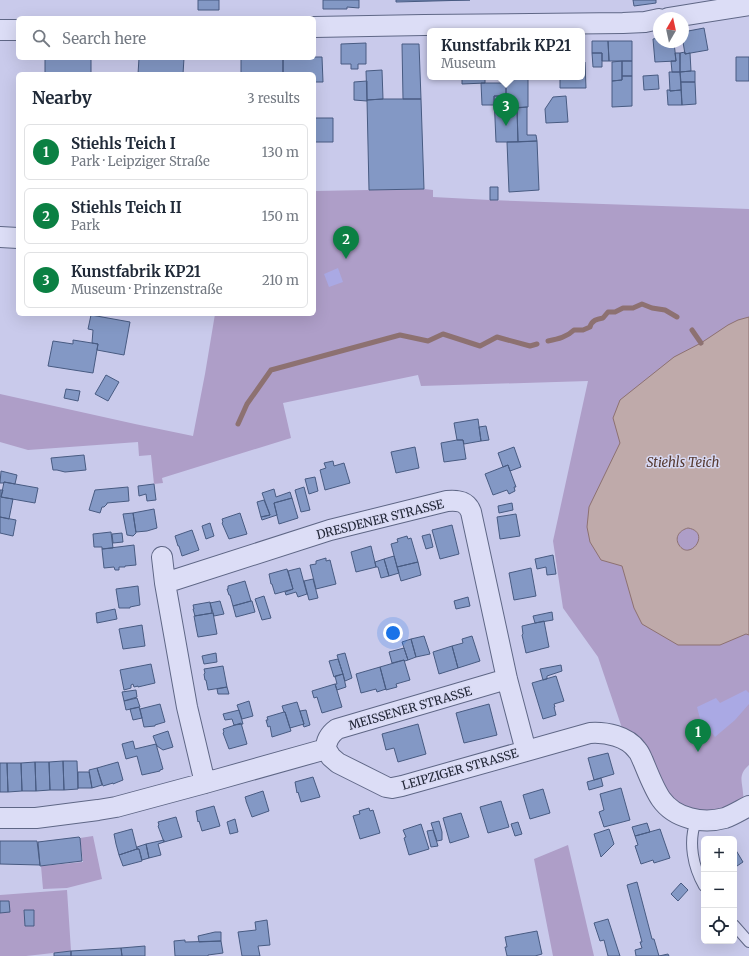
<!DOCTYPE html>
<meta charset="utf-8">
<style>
:root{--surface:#fff;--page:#f6f6f7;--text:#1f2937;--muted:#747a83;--line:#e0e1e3;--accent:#0b8043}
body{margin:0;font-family:Merriweather,serif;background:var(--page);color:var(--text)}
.controls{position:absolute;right:12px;bottom:12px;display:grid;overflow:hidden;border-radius:6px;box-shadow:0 4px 16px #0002}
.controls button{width:36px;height:36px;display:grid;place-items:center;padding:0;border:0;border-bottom:1px solid var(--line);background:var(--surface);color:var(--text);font:20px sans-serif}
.compass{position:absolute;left:653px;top:12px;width:36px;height:36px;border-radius:50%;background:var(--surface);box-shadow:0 4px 16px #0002;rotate:9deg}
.you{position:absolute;left:393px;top:633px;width:14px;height:14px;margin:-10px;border:3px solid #fff;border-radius:50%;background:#1a73e8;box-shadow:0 0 0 6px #1a73e833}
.badge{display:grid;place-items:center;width:26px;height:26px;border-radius:50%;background:var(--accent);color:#fff;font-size:13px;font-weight:700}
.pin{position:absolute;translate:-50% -33px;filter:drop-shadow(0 1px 2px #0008)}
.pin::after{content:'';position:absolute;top:21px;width:14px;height:12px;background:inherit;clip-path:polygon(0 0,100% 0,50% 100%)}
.popup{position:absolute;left:427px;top:28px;width:158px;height:52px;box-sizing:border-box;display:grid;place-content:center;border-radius:6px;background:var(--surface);filter:drop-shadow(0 1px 3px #0005);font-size:13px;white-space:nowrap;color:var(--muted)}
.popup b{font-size:15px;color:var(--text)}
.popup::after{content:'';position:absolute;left:50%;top:100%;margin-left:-8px;border:8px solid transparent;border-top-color:var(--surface)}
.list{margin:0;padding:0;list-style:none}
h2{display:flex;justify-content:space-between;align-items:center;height:52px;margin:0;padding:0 16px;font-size:17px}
h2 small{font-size:13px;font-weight:400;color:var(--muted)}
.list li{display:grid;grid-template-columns:26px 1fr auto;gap:12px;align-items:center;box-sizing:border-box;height:56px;margin:0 8px 8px;padding:0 8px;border:1px solid var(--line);border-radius:6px}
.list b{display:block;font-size:15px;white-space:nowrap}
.list p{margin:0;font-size:13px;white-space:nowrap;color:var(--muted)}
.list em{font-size:13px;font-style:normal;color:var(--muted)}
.icon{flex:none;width:22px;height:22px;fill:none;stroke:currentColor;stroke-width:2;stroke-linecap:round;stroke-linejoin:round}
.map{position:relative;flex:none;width:749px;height:956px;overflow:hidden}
.search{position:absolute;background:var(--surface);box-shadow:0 4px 16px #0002;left:16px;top:16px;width:300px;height:44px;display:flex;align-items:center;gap:10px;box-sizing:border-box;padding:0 14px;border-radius:6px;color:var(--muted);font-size:15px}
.panel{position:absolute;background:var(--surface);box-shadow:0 4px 16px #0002;left:16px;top:72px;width:300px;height:244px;border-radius:6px}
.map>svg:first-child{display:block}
.green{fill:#ae9ec8}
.sand{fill:#aaa9e4}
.water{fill:#bfaaaa;stroke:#8d7171;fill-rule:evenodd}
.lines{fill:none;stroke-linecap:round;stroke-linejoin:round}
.stream{stroke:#8d7171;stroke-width:5}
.building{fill:#8398c5;stroke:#485b82}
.lane-casing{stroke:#5f6786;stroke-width:12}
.street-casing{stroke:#5f6786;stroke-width:22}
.lane{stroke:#dcddf6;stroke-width:10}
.street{stroke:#dcddf6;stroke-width:20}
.labels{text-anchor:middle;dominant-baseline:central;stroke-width:3;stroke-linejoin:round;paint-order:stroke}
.street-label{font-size:12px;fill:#222737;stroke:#d8d9f3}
.water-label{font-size:13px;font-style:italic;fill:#563a32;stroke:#d8d9f3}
</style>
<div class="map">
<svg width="749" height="956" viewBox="0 0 749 956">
<rect width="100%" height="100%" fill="#c9caeb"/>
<path class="green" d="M424,189L433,190V197L490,200L749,209V765C738,775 742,780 743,793C743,795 744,797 743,799C743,800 740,804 740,805L696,814L675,802L623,731L598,657L563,608L553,541L588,381L421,386L418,375L283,403L291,438L162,478L163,483L154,484L151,455L139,456L138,442L28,450L0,442V394L135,424L193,436L205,374L215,314H314V191Z
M93,836L102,879L67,888L43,889L41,866L83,862L80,838Z
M568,845L594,956H553L534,859Z
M67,890L71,951L26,956H0V895Z"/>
<path class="sand" d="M338,268L343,282L329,287L324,274Z
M746,690L749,693V704L735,720L715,737L708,728L703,730L697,707L716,698L720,703Z"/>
<path class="water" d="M749,317V635L746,634L720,645H678L642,624L634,608L622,566L601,560L590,542L587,527L589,507L620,443L613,418L620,400L674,357L701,343L728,325L738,320ZM688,528C712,532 690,562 679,545C674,537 680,530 688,528Z"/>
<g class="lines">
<path class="stream" d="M692,330L701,343
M548,341C558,339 567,337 574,330H583L590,327C592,320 597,319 603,318L608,312H615L623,308H633L642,304L652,308L665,310L677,317
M238,424L247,404L271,370L400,335L428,341L443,334L480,346L497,337L530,346L537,344"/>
</g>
<path class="building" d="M198,0H219V10H198Z
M323,0H359V8L347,7V9H323Z
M396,0H470L396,2Z
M633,0H656V3L634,6Z
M704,28L708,50L685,54L683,42V32Z
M659,38V42H674L676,61L655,62L653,39Z
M592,41H608L609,61H602V53H592Z
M608,41H632V61H609Z
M366,43V64H358V69H351V64H341V44Z
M402,44H419L421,99H403Z
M685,52V54L690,53L691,71L680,72V53Z
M592,53H602V67H593Z
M675,53H680V72H672L671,61H676Z
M314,57H322L323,82H314V74H283V58Z
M736,57H749V81H736Z
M45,58H91V74H45Z
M139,58H184L183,74H138Z
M241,58H283V74H241Z
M622,61V80L612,81V62Z
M622,61H632V76H622Z
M582,62H585L586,88H560V77H582Z
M382,70L383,99L367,100L366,71Z
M691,71H695V82H681L680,72Z
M669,72H680L681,90L670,91Z
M658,75L659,89L644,90L643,76Z
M622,76H632V106L612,107V81L622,80Z
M462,77H485V83L462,84Z
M506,77H528V107L506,108Z
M367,81V101L354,100V82Z
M681,82H695L696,104L682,105Z
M481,83H506V96H494V105H482Z
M667,90H670V91L681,90L682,105H668Z
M494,96H506V108H517L518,142H496Z
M566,96L568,122L546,123L545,109L553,97Z
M383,99H421L424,189L369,190L367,100Z
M527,107V135H536L537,141L518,142L517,108Z
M314,118H333V142H314Z
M537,141L539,190L509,192L507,142Z
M490,187H498V200H490Z
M91,315L130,322L124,355L97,350L98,344L92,343L93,330L88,329Z
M73,340L98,344L93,373L48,366L53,341L73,344Z
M106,375L119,382L108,401L95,394Z
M66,389L80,391L78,401L64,398Z
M478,419L481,441L464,444L463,440H457L454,423Z
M486,426L489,440L481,441L479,427Z
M457,440H463L466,459L444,462L441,443Z
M415,447L419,468L396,473L391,452Z
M514,447L521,467L510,471L508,465L503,467L498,453Z
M84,455L86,470L65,472L57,470H53L51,458Z
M333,461L334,466L344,463L350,483L325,490L320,470L326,468L324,463Z
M508,465L516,487H514L515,491L509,494L507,490L493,495L485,474Z
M1,471L17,475L15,484L4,482V483H0Z
M315,477L318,491L309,494L305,479Z
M4,482L38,488L35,503L1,497Z
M154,484L156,500L147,501L146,494L139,496L138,486Z
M128,487L129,501L107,503V504L104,507H102L100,513L89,510L95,490Z
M304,487L310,510L301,512L295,490Z
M274,489L276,497L290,492L292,498L274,503L277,515L262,520L261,517L270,515L262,493Z
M0,490H3L1,497L13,499L9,519L0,517Z
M292,498L298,518L279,524L274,503Z
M264,500L270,515L261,517L257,502Z
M512,503L513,510L499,513L498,506Z
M154,509L157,528L147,531L136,532L133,513Z
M133,513L136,533L133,536L127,535L123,514Z
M240,513L247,534L229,539L222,523L223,522L222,519Z
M516,514L520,536L500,539L497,517Z
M0,517L16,520L13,536L0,533Z
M210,523L214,536L206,539L202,526Z
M452,525L459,554L440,559L432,530Z
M192,530L199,550L182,556L179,546H178L175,536Z
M111,532L113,548L102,549V547H94L93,534Z
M122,533L123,542L113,543L112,534Z
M430,534L433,547L426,549L422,536Z
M407,536L408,539L411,538L418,562L397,567L391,544L398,542L397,539Z
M134,545L136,565L125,566V567H119V570H115L114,567L104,568L102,549Z
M371,546L376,567L356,572L351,552Z
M553,555L556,574L547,575L546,567L537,569L535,559Z
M394,556L399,573L389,576L384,559Z
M326,558V561L330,560L336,584L316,589L310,565L316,564V561Z
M384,559L389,576L381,578L378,567H376L375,562Z
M418,562L421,575L401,581L397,567Z
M300,568L307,594L298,597L296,592L286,595L285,592L293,589L288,571Z
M531,568L536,596L514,600L509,573Z
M287,569L293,589L275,594L272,584H271L269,574Z
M313,579L318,598L309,600L304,581Z
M245,581L251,601L233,606L230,595H229L227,589H228V586Z
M138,586L140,605L130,607V608H119L116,589Z
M264,596L271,618L262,620L255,599Z
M468,597L470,606L456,609L454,601Z
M220,601L224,614L214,616L210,603Z
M251,601H252L255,612L236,617L233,606Z
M210,602L212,613L195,616L193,609H194L193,605Z
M115,609L117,619L97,623L96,613Z
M552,612L553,620L535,623L533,616Z
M213,613L217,634L198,637L196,627L194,616Z
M544,621L549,647L526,653L522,635L523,634L522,626Z
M142,625L145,646L123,649L119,629Z
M424,636L430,654L416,657L411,639Z
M472,636L480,661L458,668L452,646L463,643L462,639Z
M411,639L416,657L408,660L402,642Z
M452,646L458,668L439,674L433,652Z
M404,648L408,660L405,661L404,660L392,663L389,652Z
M216,653L217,662L204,664L202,656Z
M345,653L352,678L345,681L337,655Z
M338,659L343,674L334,677L329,661Z
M404,660L410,680L396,684L397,687L386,690L380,667Z
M151,664L155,683L138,687V686L134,687L133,684L131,685V688L124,690L120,670Z
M561,665L562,671L547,676V679L543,680L540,669Z
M223,666L227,687L208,690L206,680H205L204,674L205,673L204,669Z
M380,667L386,689L377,692L376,689L361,693L356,674Z
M343,674L346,687L337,690L335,684H337L335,676Z
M556,676L564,701L554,704L555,707H554L556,715L543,719L532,683Z
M335,684L342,707L322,713L317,697L314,698L312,691Z
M227,687L229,694H218L217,689Z
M136,690L137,697L124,701L122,692Z
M137,698L140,707L126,710L124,701Z
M249,701L253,716L242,719L237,705Z
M297,702L304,724L290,728L285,712H284L282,706Z
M160,704L165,722L155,725V726L144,727L140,709Z
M489,704L497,735L464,743L456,713Z
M139,707L142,718L133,720L130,709Z
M239,710L243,724L234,725L232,719L225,720L223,714Z
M306,710L310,725L304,727L303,725L304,724L300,711Z
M284,712H285L291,731L272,737L270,726L268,727L266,720H268L267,717Z
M241,723L247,744L229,749L223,733L224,732L223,729Z
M418,724L426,754L398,762L394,748L386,750L382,734Z
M168,731L173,747L163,750L157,746L153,736Z
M133,741L135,749L156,744L163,769L160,770V771L142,775L137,756L126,759L122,744Z
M608,753L614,774L594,780L588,758Z
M63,761H77L78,789L64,790Z
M63,761L64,790H50L49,762Z
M35,762L36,791H22L21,763Z
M35,762H49L50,790L36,791Z
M118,762L123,780L113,784V783L103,786L97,768Z
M0,763H7L8,792H0Z
M7,763H21L22,791L8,792Z
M97,768L102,785L92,788L89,770Z
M78,772H89L92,788H78Z
M313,777L320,797L301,802L298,792L297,793L295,782Z
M601,778L603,786L589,790L587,782Z
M621,788L630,820L604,827L599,812L604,810L600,794Z
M543,789L550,813L530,819L523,795Z
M263,791L269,811L252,817L246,801V800L245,797Z
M501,801L509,827L488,833L480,807Z
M214,806L220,826L202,831L199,821L198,822L196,811Z
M369,808L370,811L373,810L380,833L360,839L353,816L360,814L359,811Z
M461,813L469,837L450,843L443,818Z
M176,817L182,837L164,842L158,826L159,825L158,822Z
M235,819L238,832L230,834L227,822Z
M439,821L442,832V840L437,841L431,823Z
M518,822L522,834L515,836L511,824Z
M647,823L650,832L635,836L632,827Z
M421,824L429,849L409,855L404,838L406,837L403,830Z
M132,829L137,849L119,855L116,844L114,834Z
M609,829L614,844L601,857L594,834Z
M660,829L670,858L654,863L653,860L641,864L635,846L638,845L635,836Z
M433,830L438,846L431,847L427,831Z
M79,837L80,838L82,861L40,866L38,842Z
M164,840V842L158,844L161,855L149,858L146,844Z
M0,841H37L40,865L0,864Z
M146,844L149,858L142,860L139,849H137V847Z
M734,847L743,862L734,868Z
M137,849H139L142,861L123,866L119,855Z
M637,882L652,939H654L659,956L668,954L669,956H636L635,950L642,948L640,942H642L627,885Z
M681,883L688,890L678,901L671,894Z
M0,901H9L10,912L0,913Z
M24,910H34V926H25Z
M608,919L620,956H608L604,940L600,941L594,923Z
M267,920L270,945L258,946L260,956H242L238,932L256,930L255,922Z
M537,931L542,954L535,956H507L505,947H507L505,937Z
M215,932H221V941L199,942L198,936Z
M185,940V942L221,941L223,953L208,955V956H175L174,941Z
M145,946V956H122L121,948Z
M121,948L122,956H71V951Z
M71,951V956H54V953Z"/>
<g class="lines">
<defs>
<path id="lane" d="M696,821C688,842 693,867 704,886
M734,925L749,942"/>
<path id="street" d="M668,18L749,5
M314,27L424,25L623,23L645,22L659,19
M0,30H18
M0,237L18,238
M162,557L165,583
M326,749L331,757L338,763L386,787L392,788L402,786L590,733C606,732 627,736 637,750C640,753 641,757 643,761C648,773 654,789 661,799C675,819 703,824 725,818C733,815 741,810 749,806
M326,749C326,740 330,734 337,729L507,679
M205,783L187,707L165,583L330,530L447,501C458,500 467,501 471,512L507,679L526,751
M0,818H36L98,810L116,807L205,783L326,749"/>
</defs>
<use href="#lane" class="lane-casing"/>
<use href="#street" class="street-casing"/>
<use href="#lane" class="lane"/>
<use href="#street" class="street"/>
</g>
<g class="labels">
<g class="street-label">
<text transform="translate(380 519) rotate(-14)">DRESDENER STRASSE</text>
<text transform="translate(410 708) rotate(-16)">MEISSENER STRASSE</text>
<text transform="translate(460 769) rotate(-16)">LEIPZIGER STRASSE</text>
</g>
<g class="water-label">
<text x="683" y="462">Stiehls Teich</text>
</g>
</g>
</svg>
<div class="controls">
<button>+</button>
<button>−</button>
<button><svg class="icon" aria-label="locate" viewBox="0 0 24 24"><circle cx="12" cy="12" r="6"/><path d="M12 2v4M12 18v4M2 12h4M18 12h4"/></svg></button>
</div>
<svg class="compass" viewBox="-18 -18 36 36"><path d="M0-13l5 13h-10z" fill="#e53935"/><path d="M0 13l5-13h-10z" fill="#747a83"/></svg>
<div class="you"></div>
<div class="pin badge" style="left:698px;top:752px">1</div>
<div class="pin badge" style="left:346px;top:259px">2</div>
<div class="pin badge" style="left:506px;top:126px">3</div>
<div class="popup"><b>Kunstfabrik KP21</b>Museum</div>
<div class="search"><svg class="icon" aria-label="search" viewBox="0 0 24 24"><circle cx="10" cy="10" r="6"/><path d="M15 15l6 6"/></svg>Search here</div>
<section class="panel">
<h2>Nearby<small>3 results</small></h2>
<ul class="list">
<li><span class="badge">1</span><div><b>Stiehls Teich I</b><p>Park · Leipziger Straße</p></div><em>130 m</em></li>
<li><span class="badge">2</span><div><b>Stiehls Teich II</b><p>Park</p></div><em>150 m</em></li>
<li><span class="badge">3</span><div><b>Kunstfabrik KP21</b><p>Museum · Prinzenstraße</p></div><em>210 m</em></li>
</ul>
</section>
</div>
